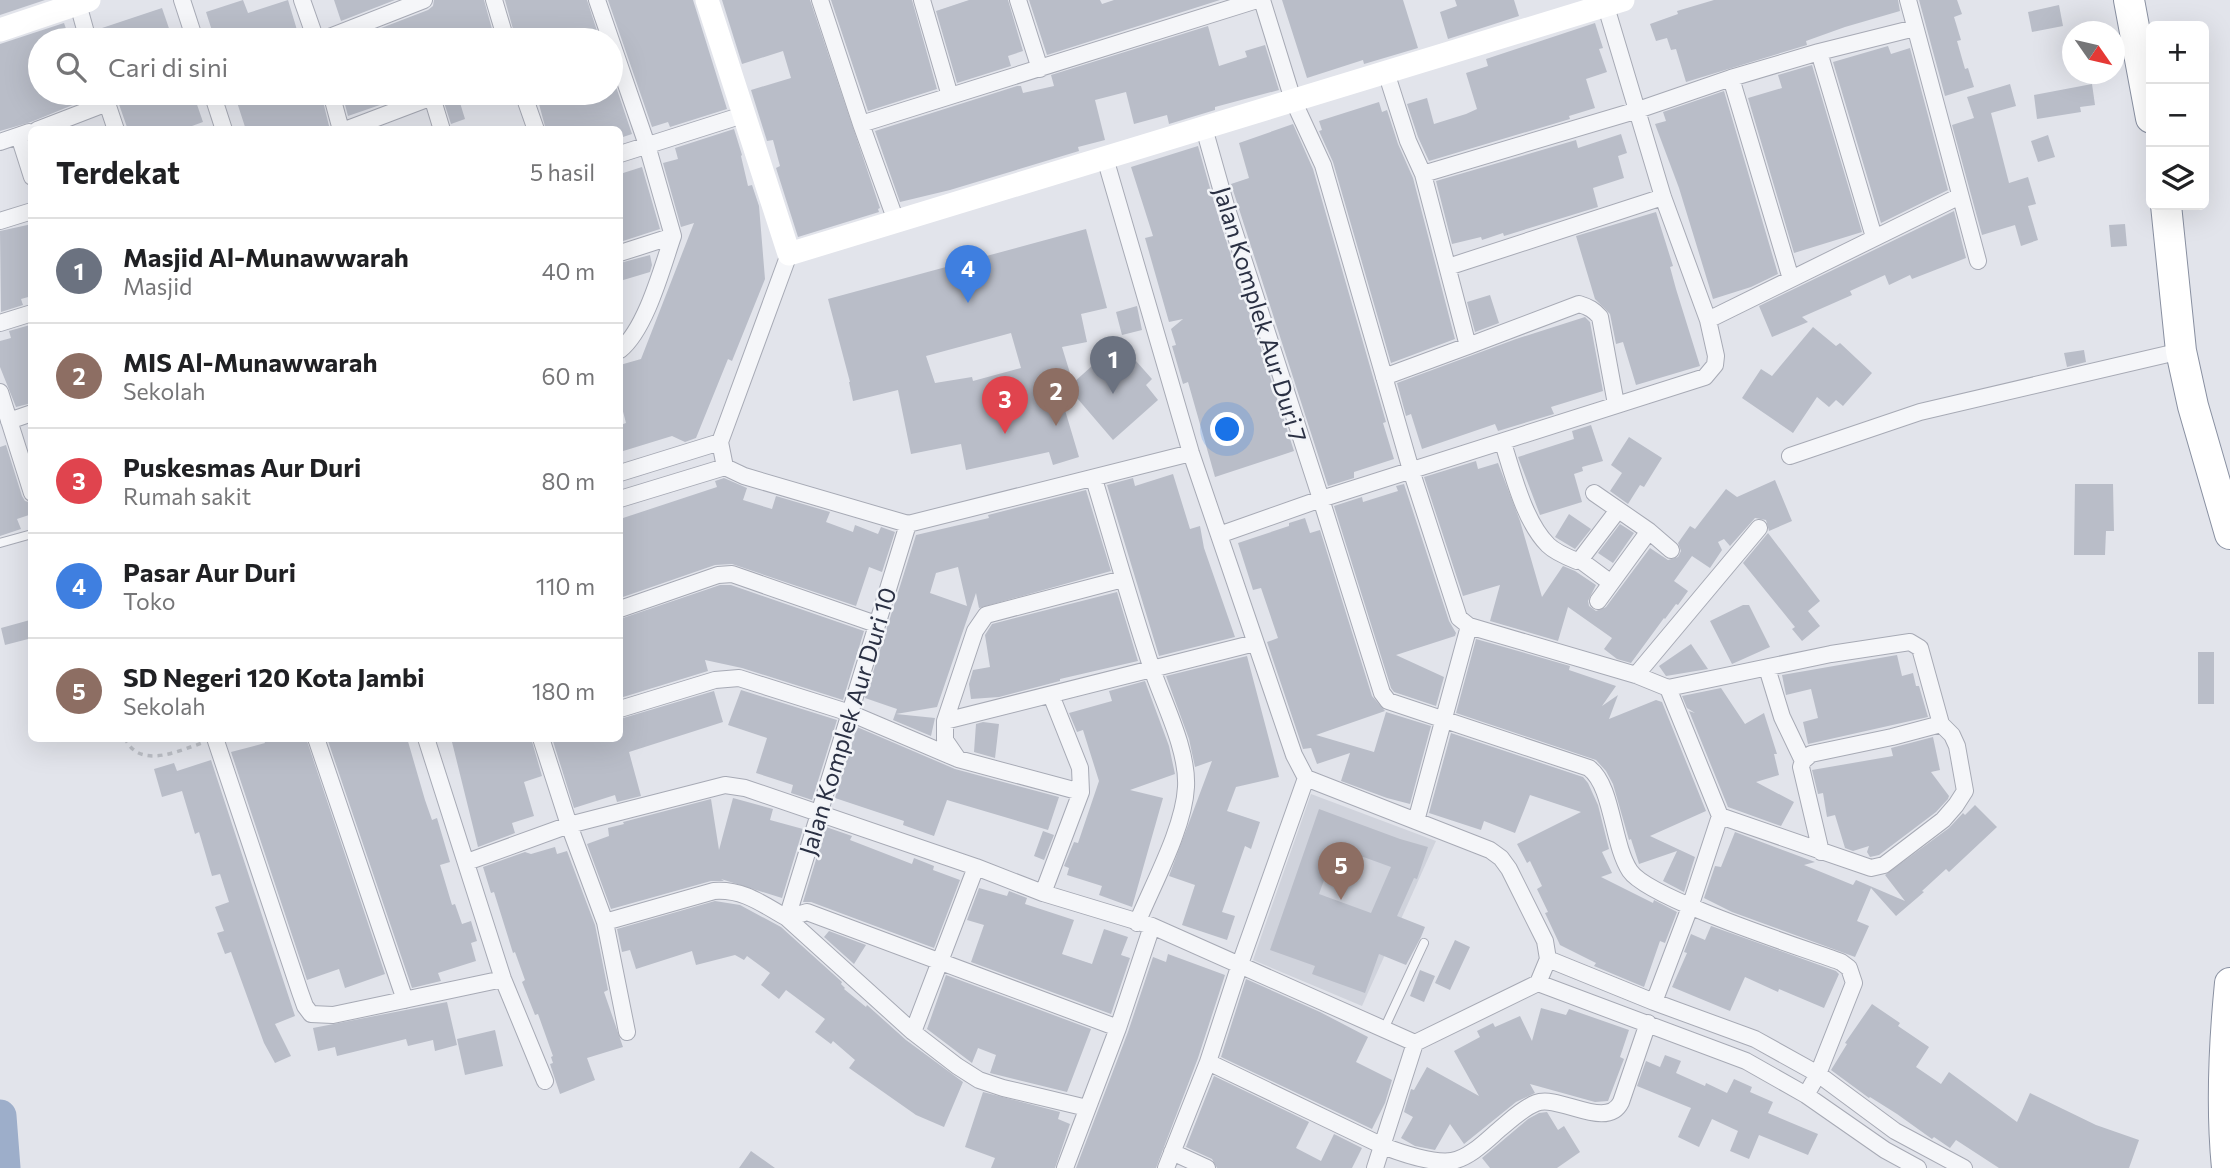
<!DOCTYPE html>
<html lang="id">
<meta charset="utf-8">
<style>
:root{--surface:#fff;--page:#f6f6f6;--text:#202124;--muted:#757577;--line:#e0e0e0;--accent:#1a73e8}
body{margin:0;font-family:Commissioner,sans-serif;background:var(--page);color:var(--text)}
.controls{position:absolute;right:21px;top:21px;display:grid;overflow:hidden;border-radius:10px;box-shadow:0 7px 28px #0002}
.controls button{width:63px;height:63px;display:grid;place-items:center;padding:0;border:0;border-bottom:2px solid var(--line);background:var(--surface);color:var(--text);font:35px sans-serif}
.compass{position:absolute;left:2062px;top:21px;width:63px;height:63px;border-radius:50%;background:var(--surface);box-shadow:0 7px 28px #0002;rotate:124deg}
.you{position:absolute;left:1228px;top:430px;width:24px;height:24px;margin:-18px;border:5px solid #fff;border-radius:50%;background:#1a73e8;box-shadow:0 0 0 10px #1a73e833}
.badge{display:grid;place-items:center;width:46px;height:46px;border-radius:50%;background:var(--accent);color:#fff;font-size:23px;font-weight:700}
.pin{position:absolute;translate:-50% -58px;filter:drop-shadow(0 2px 4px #0008)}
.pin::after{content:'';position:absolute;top:37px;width:24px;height:21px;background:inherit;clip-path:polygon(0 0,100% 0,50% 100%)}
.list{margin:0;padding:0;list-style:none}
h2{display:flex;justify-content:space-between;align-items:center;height:91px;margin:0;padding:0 28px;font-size:30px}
h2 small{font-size:23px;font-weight:400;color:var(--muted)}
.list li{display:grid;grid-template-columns:46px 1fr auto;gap:21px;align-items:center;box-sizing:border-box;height:105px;padding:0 28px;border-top:2px solid var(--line)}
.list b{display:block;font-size:26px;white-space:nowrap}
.list p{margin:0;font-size:23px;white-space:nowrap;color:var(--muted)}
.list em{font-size:23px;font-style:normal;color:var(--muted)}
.icon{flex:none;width:38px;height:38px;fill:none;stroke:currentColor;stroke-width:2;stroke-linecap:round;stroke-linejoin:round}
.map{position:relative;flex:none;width:2230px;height:1168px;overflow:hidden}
.search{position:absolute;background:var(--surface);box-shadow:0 7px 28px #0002;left:28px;top:28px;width:595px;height:77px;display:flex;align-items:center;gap:18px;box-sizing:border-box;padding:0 24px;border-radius:38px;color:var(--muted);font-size:26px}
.panel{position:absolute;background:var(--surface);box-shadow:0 7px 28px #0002;left:28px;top:126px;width:595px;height:616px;border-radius:10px}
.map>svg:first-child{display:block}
.built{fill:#d0d3dc}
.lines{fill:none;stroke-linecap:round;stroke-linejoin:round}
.river{stroke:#9daeca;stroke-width:33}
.building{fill:#b9bdc8;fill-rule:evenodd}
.lane-casing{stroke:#a7aab5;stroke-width:10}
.street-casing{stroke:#a7aab5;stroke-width:18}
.highway-casing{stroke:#8990a1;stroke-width:32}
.path{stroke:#bcbfc6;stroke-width:3.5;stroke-dasharray:5 5;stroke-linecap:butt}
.lane{stroke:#f5f6f9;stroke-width:8}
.street{stroke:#f5f6f9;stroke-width:16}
.secondary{stroke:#fff;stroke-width:23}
.highway{stroke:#fff;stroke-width:30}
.labels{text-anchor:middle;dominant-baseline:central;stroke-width:5;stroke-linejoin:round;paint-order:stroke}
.street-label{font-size:24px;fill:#2a3043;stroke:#f2f4f8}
</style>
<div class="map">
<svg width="2230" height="1168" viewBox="0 0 2230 1168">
<rect width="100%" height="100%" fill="#e2e4eb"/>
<path class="built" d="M1311,794L1436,841L1362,1006L1253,960Z"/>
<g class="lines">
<path class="river" d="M0,1116L4,1168"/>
</g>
<path class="building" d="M0,0H45L0,15Z
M243,0L248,13L288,0L300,40H215L206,12Z
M334,0H395L341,21Z
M434,0H484L495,40H350L428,10L433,6Z
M505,0H587L600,40H516Z
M608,0H693L727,109L670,127L668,122L652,127Z
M722,0H810L880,208L878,209L879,212L798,237L776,168L780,166L773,140L767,141L751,90L791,78L783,51L742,64Z
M831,0H912L937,89L868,111Z
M969,0H1008L1023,51L1008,56L1011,66L957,83L936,11Z
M1029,0H1100L1102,4L1114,0H1220L1047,55Z
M1282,0H1403L1418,48L1364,64L1363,60L1307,78Z
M1455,0H1514L1519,16L1448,39L1440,12L1457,6Z
M1714,0H1898L1900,11L1845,27L1806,41L1807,45L1686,82L1676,49L1671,50L1667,38L1656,41L1650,24L1678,14L1677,11Z
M1919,0H1957L1962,14L1954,17L1961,40L1957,41L1965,69L1968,68L1974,87L1945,96Z
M2059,5L2063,26L2032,32L2028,12Z
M162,8L173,40H98L96,30Z
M64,23L70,40H40V93H83L85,100L31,122L0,131V44Z
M1595,23L1603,48L1599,49L1607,72L1586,79L1595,108L1569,116L1570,119L1429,161L1418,137L1407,104L1427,98L1434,124L1466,114L1477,109L1466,73L1488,66L1486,59Z
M1208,26L1219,66L1247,57L1245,51L1265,45L1279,90L1215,107V110L1169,124L1167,115L1134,124L1126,92L1095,100L1105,140L1078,147L1079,151L950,190L900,202L875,131L1017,86H1021L1023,93L1054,86L1051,75Z
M1888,46L1891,54L1910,48L1948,190L1881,223L1833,62Z
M1812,65L1862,232L1794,253L1748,98L1782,88L1778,75Z
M611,72L632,134L620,138V130H546L536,93H611Z
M2010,84L2016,106L1991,113L2009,183L2028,177L2036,204L2028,206L2038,240L2021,246L2015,225L1982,235L1952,125L1974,118L1967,97Z
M2092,84L2095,105L2080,107L2081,112L2037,119L2034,95Z
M1724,91L1778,274L1751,287L1713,299L1679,188L1655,124L1666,121L1663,112Z
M115,93H193L203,122L181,130H128Z
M234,93H321L330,130H246Z
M342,93H408L409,95L348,116Z
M441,93H457L465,119L451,124Z
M1379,102L1382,112L1387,110L1398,144L1413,178L1455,339L1391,363L1333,162L1319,131L1322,130L1319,121Z
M1293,124L1313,169L1386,422L1383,423L1394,459L1354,472V478L1328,486L1231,184L1249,178L1239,143Z
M734,129L742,155L741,156L748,186L752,185L759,206L765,279L732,361L728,359L696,438L685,442L672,436L620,452V425L626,423L620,400V365L641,359L694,223L681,227L663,163L678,159L675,148Z
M1621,134L1627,153L1618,156L1624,178L1593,188L1598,207L1504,236L1503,233L1482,240L1481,237L1452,244L1436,181L1576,140L1578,148Z
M2048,135L2055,157L2038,162L2031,141Z
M1198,146L1216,209L1294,451L1215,477L1188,382L1183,384L1172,346L1176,345L1171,329L1183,319L1169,322L1145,238L1153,236L1131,167Z
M642,167L660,229L620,242V174Z
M1954,211L1966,258L1912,279L1910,275L1889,285L1885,275L1850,291L1852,295L1802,317L1808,322L1772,337L1759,306Z
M1656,212L1673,266L1670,267L1676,289L1700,366L1636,385L1623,342L1616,344L1610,314L1595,299L1576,236Z
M32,224V296L21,299L23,305L1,312L0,231Z
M2125,224L2127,246L2111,247L2109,225Z
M1086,229L1107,308L1081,314L1087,342L1062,347L1073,383L1112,348L1129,367L1136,361L1152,379L1146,385L1158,400L1113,440L1053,370L1079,457L1053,465L1049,452L966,470L961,444L911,454L898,390L853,401L849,382H850L828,299ZM1011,333L1021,368L973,381L972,377L935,383L926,356Z
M650,255L652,265L650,272L620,281V263Z
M1490,295L1499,323L1475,332L1467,302Z
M1137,306L1142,330L1122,335L1116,312Z
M1585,317L1590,322L1603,391L1551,407L1554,414L1498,431L1495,424L1422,449L1411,414L1406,416L1397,383L1516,339Z
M30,325L32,403L16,407L0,367V341L11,338L9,331Z
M1813,327L1836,346L1840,343L1872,373L1843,406L1836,400L1829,407L1817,397L1793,433L1742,398L1761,369L1772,376Z
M2084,350L2086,362L2067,367L2064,353Z
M1591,425L1603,461L1582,467L1583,471L1574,474L1582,502L1540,515L1518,457L1574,439L1572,431Z
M1629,437L1662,458L1644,487L1640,485L1628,504L1610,491L1622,473L1611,465Z
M6,445L22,496L25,501L32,503V514L17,519L21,529L0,536V447Z
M1476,461L1478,469L1498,463L1520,521L1542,597L1563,566L1575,571L1596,585L1588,601L1589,606L1596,611L1606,607L1650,548L1668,560L1678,557L1681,551L1678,543L1690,526L1695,529L1726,489L1737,497L1775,480L1792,521L1769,531L1766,520L1755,518L1730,546L1724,539L1718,542L1722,550L1710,568L1692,556L1674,581L1688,591L1678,605L1676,604L1665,619L1664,618L1631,663L1617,659L1604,649L1612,638L1568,607L1558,641L1490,621L1500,585L1463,596L1424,477Z
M1173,474L1190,529L1200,526L1204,548L1235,637L1159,656L1107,485L1133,478L1135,486Z
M724,478L747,488L743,500L772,509L776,496L830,512L826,522L853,532L855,525L878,534L881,527L895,532L882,572L869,567L856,606L732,564L715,565L620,598V519L717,487L715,481Z
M1404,484L1449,621L1456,633L1455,636L1396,655L1444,677L1436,706L1394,692L1391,688L1334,506L1362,497L1363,502L1398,491L1396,486Z
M2075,484H2113L2114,531H2106L2105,555H2074Z
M1086,490L1111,571L979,608L976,593L937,707L896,714L935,718L931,736L893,720L897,709L865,698L916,535L989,518L988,515ZM958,567L967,606L930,593L936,573Z
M1569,514L1591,529L1575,549L1555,537Z
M1305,518L1310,533L1320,530L1372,696L1385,711L1316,735L1374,752L1386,712L1431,726L1410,804L1387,798L1341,781L1350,753L1317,764L1311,748L1303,749L1267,642L1278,638L1261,588L1253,590L1238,543L1289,526V523Z
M1620,524L1634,533L1613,563L1598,553Z
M1768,533L1820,601L1808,611L1820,626L1802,641L1792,629L1795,627L1743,563Z
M720,585H731L864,631L843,700L742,668L705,660L708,671L620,698V619Z
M1117,592L1138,661L1060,679V681L999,697L971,699L969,684L973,670L990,667L985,635L992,624Z
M1743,605H1749L1770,647L1732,664L1710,621Z
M30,620L32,638L5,645L1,628Z
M1476,639L1570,666L1569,670L1616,686L1602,706L1618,695L1609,719L1656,700L1662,702L1706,811L1650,836L1695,857L1684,892L1663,881L1677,851L1639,864L1631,839L1629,840L1613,784L1606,771L1596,760L1456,713Z
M1691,644L1708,669L1666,676L1659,666Z
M2198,652H2214V704H2198Z
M1897,655L1902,676L1913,673L1916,686H1919L1928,717L1808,744L1803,722L1818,718L1811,689L1786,695L1782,675Z
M1247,656L1279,777L1236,787L1227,811L1260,822L1251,849L1245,846L1222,912L1235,916L1227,940L1182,925L1195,885L1169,876L1212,761L1195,767L1189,739L1166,676Z
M1145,681L1169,746L1175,774L1130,790L1163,798L1132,907L1099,895L1102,886L1067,875L1069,868L1064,866L1074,842L1078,843L1099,781L1083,730L1077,732L1069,713L1112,701L1109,691Z
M1721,688L1745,724L1764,713L1777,754H1774L1779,775L1756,782L1794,802L1781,826L1728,807L1689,711L1695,713L1687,708L1682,696Z
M741,690L837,720L812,800L791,793L793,785L756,773L767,738L728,725Z
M714,691L723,722L629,752L641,796L617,802L615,795L574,808L552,738H620V719Z
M983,722L999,724L995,758L974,752L976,724Z
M857,727L955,769L1059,797L1048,830L947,800L934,836L903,825L904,821L835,798Z
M1451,733L1583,777L1588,783L1598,805L1609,849L1602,852L1612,873L1601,877L1653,903L1654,900L1677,912L1665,943L1660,941L1644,987L1594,966L1596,963L1560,945L1545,913L1548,912L1537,889L1542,886L1530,861L1527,863L1517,844L1581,812L1530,795L1515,833L1484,821L1481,830L1429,813Z
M1933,737L1940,770L1931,772L1949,796L1948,799L1936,812L1879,855L1870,857L1867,852L1869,846L1853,851L1845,848L1835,815L1827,817L1823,793L1818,794L1812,770L1893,756L1891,748Z
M263,738H306L385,974L345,988L339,969L307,980L231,752L265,743Z
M327,738H407L425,800L432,820L437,818L450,862L440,865L452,905L455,904L462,924L471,921L477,941L471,943L476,961L438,973L441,981L412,988Z
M451,738H531L542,776L524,782L534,816L512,823L515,833L478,847Z
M211,760L295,1016L275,1024L291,1056L275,1063L264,1043L231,952L225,954L217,933L224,931L215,907L229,902L220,874L212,876L199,832L195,834L182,791L162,797L154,769L174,763L177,771Z
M733,798L773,809L770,820L803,829L782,898L721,879L724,881H711L611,909L587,844L609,836L608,828L624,824L623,822L711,799L719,850Z
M1975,805L1997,827L1949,872L1946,869L1922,891L1924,892L1896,916L1871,888L1857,921L1869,926L1855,957L1732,912L1704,898L1715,866L1721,867L1735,832L1815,862L1804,865L1853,885L1856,880L1905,901L1885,875L1949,828L1963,813L1965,815Z
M1319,809L1400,839L1428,847L1417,879L1414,878L1397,916L1425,927L1421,937L1406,965L1379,954L1365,993L1312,974L1315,966L1270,950ZM1336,847L1391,867L1371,913L1319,894Z
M826,827L852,836L850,840L912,864L914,858L934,866L933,870L960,880L934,948L811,902H803Z
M1043,831L1054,835L1044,860L1034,856Z
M555,847L557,854L567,851L595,925L608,990L604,992L623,1047L587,1058L595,1080L560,1094L550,1064L553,1063L551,1057L553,1056L538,1014L535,1015L522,982L525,980L515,952L513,953L494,892L491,893L483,867L525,852L531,854Z
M979,888L1007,896L1009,891L1027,898L1025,904L1074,920L1062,954L1092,964L1104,929L1128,937L1121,955L1130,958L1111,1014L971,962L984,925L967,920Z
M715,901L740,905L781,927L842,982L841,984L845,988L844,989L866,1007L867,1005L906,1040L963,1082L944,1127L916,1115L849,1068L855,1060L833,1041L831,1044L815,1032L825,1019L786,990L779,999L761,985L770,973L747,956L744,960L735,955L696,965L692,951L636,969L630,950L622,952L617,929Z
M1711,926L1836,971L1839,974L1824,1008L1779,989L1778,992L1745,977L1730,1011L1672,987L1687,953L1684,952L1691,934L1705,940Z
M829,931L866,945L854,964L824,937Z
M1455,940L1470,947L1450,990L1435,983Z
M1168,954L1225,975L1198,1058L1156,1168H1076L1128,1032L1153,957L1166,962Z
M1420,970L1435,976L1424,1002L1410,996Z
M946,975L1091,1029L1067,1092L990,1073L996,1055L978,1048L972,1063L927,1029Z
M1246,979L1320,1012L1368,1037L1356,1062L1392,1080L1385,1103L1372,1129L1221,1057Z
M447,1002L457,1045L435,1051L433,1040L408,1046L406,1039L337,1056L335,1047L318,1051L313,1028Z
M1872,1004L1900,1023L1898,1026L1929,1047L1916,1067L1941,1084L1949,1072L2017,1122L2030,1093L2096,1125L2139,1140L2129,1168H1999L1956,1140L1950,1148L1934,1137L1932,1139L1897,1114L1870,1097L1869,1098L1831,1070L1847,1044L1845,1043Z
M1541,1008L1566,1015L1569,1009L1629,1030L1620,1057L1624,1059L1608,1101L1595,1102L1530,1084L1535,1093L1516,1102L1464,1144L1450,1124L1435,1150L1415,1146L1401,1138L1413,1117L1404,1112L1411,1089L1414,1090L1427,1067L1479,1096L1454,1051L1480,1037L1477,1031L1493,1023L1495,1027L1520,1016L1532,1041Z
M495,1030L503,1066L465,1075L457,1039Z
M1665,1055L1681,1061L1676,1073L1705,1086L1706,1083L1727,1093L1734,1079L1752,1087L1750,1092L1773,1102L1768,1113L1818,1134L1808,1155L1759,1135L1749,1159L1730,1151L1738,1131L1712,1119L1699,1147L1678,1137L1691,1108L1637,1086L1646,1061L1660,1067Z
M1214,1076L1309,1122L1296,1148L1321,1161L1334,1134L1362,1148L1352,1168H1217L1212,1159L1186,1147Z
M983,1092L1060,1112L1058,1119L1070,1124L1055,1168H991L995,1158L965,1147Z
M1547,1112L1558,1130L1564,1126L1580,1152L1557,1168H1490L1482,1158L1528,1119L1539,1113Z
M751,1151L775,1168H739Z"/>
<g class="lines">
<defs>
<path id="lane" d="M0,543L32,534
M1384,1029L1424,943"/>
<path id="street" d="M182,0L195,40
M302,0L316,40
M494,0L506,40
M597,0L647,145L673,236L620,253
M820,0L861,124
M922,0L950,96
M1018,0L1040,69
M1262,0L1293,100L1323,165L1411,470L1459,618L1469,626L1636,675L1668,688L1720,816L1690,907L1654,1002
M1908,0L1978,261
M78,4L88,40
M322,40L424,0
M1819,52L1874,237
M1731,78L1791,279
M212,93L224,130
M331,93L341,130
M523,93L536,130
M107,103L116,130
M1204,128L1226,206L1321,499L1705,377L1715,365L1716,356L1708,320L1663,197L1604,0
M37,130L107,103L103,93
M345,130L432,97L442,130
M19,136L32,177
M0,142L29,132
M620,154L743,115
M1105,158L1191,453L1294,755L1306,778L1490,850L1501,858L1509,869L1545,941L1548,959L1538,983L1415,1043L1375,1168
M1423,174L1638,110L1731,78L1819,52L1915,28
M0,221L32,211
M896,221L861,124L1257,0
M789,254L720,442L725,467L744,476L908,524L1191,453
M1448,267L1663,197
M1708,320L1960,196
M0,323L32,313
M1468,346L1579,304C1589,307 1594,310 1600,317L1616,404
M620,350C646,329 662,268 673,236
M1384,377L1468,346L1423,174L1408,141L1386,72
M0,392L32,493
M9,421L32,413
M1503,443C1513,474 1524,521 1548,545C1555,552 1567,557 1577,561L1580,560L1618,510
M1790,456L1920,412L2181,351
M620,473L720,442
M1094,479C1113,542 1131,606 1152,669C1164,704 1188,750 1186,787C1184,828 1153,884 1137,923
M1594,493L1649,531L1671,550
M620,499L725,467
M908,524L787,918L913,1032L957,1066L979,1080L1003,1088L1087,1108
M1219,535L1321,499L1382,693L1388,701L1589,768C1613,786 1612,844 1630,871C1649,899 1803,948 1841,962L1849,968L1854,983L1818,1074L1806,1095
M1580,560L1611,583
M1598,601L1649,531
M620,609L718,575L732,574L876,624
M1767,668L1782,717L1803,761
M1636,675L1759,528
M1668,688L1831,654L1910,642L1920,648L1941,724L1952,735L1957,746L1965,791L1956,805L1943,820L1884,865L1871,868L1720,816
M620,709L715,680L739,678L850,713L958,759L1081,792L1080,768L1051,695
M945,721L975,631L986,615L1123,579
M215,738L300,992L305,1006L311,1014L333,1015L503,979
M316,738L405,1000
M426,738L503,979L545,1081
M541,738L569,825L605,922L627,1032
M958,759L945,740V721L1255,643
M1416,821L1469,626
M1821,852L1801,767L1803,761L1811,754L1892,737L1941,724
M467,862L569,825L725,785L745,788L976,867L1043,893L1152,926L1415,1043
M1043,893L1081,792
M605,922L714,891C744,889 762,904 787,918L807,912L1118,1028
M1548,959L1654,1002L1755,1039L1818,1074L1895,1131L1964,1168
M1538,983L1746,1061L1806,1095L1885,1150L1918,1168
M913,1032L976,867
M1208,1062L1383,1146C1401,1153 1434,1164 1452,1161C1470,1158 1488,1139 1501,1128C1512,1119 1523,1108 1536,1103C1559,1094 1607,1131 1621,1102L1648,1023
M1172,1152L1207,1168
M1065,1168L1118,1028L1152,926
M1166,1168L1208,1062L1240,964L1306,778"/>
<path id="highway" d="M2129,0L2151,118
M2166,205L2181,351L2193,406L2230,534
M2227,1168C2221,1107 2224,1044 2230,983"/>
</defs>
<use href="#lane" class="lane-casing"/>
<use href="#street" class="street-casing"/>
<use href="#highway" class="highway-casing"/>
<path class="path" d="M125,738C139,770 178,751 202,743"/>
<use href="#lane" class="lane"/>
<use href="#street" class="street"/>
<path class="secondary" d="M707,0L789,254L1623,0
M0,30L89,0"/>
<use href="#highway" class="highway"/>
</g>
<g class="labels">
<g class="street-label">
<text transform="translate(1261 314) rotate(73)">Jalan Komplek Aur Duri 7</text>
<text transform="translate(847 721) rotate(-73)">Jalan Komplek Aur Duri 10</text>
</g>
</g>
</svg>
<div class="controls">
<button>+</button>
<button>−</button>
<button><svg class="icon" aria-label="layers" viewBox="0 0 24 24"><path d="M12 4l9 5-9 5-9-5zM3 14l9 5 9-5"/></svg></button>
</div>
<svg class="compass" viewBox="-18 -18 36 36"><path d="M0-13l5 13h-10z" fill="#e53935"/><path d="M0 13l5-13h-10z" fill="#757577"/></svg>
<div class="you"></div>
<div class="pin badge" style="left:1113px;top:394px;background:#6b7280">1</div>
<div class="pin badge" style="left:1056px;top:426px;background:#8d6e63">2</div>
<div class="pin badge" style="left:1005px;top:434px;background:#e0444e">3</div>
<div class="pin badge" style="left:968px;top:303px;background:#3f7fe0">4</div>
<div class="pin badge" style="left:1341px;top:900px;background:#8d6e63">5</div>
<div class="search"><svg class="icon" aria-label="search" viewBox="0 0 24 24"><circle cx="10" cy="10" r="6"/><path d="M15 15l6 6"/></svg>Cari di sini</div>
<section class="panel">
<h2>Terdekat<small>5 hasil</small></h2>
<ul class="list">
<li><span class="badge" style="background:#6b7280">1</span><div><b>Masjid Al-Munawwarah</b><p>Masjid</p></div><em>40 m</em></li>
<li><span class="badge" style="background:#8d6e63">2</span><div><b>MIS Al-Munawwarah</b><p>Sekolah</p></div><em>60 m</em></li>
<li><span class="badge" style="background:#e0444e">3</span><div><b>Puskesmas Aur Duri</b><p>Rumah sakit</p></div><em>80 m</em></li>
<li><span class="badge" style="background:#3f7fe0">4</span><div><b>Pasar Aur Duri</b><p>Toko</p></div><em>110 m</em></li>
<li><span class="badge" style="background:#8d6e63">5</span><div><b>SD Negeri 120 Kota Jambi</b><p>Sekolah</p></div><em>180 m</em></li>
</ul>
</section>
</div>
